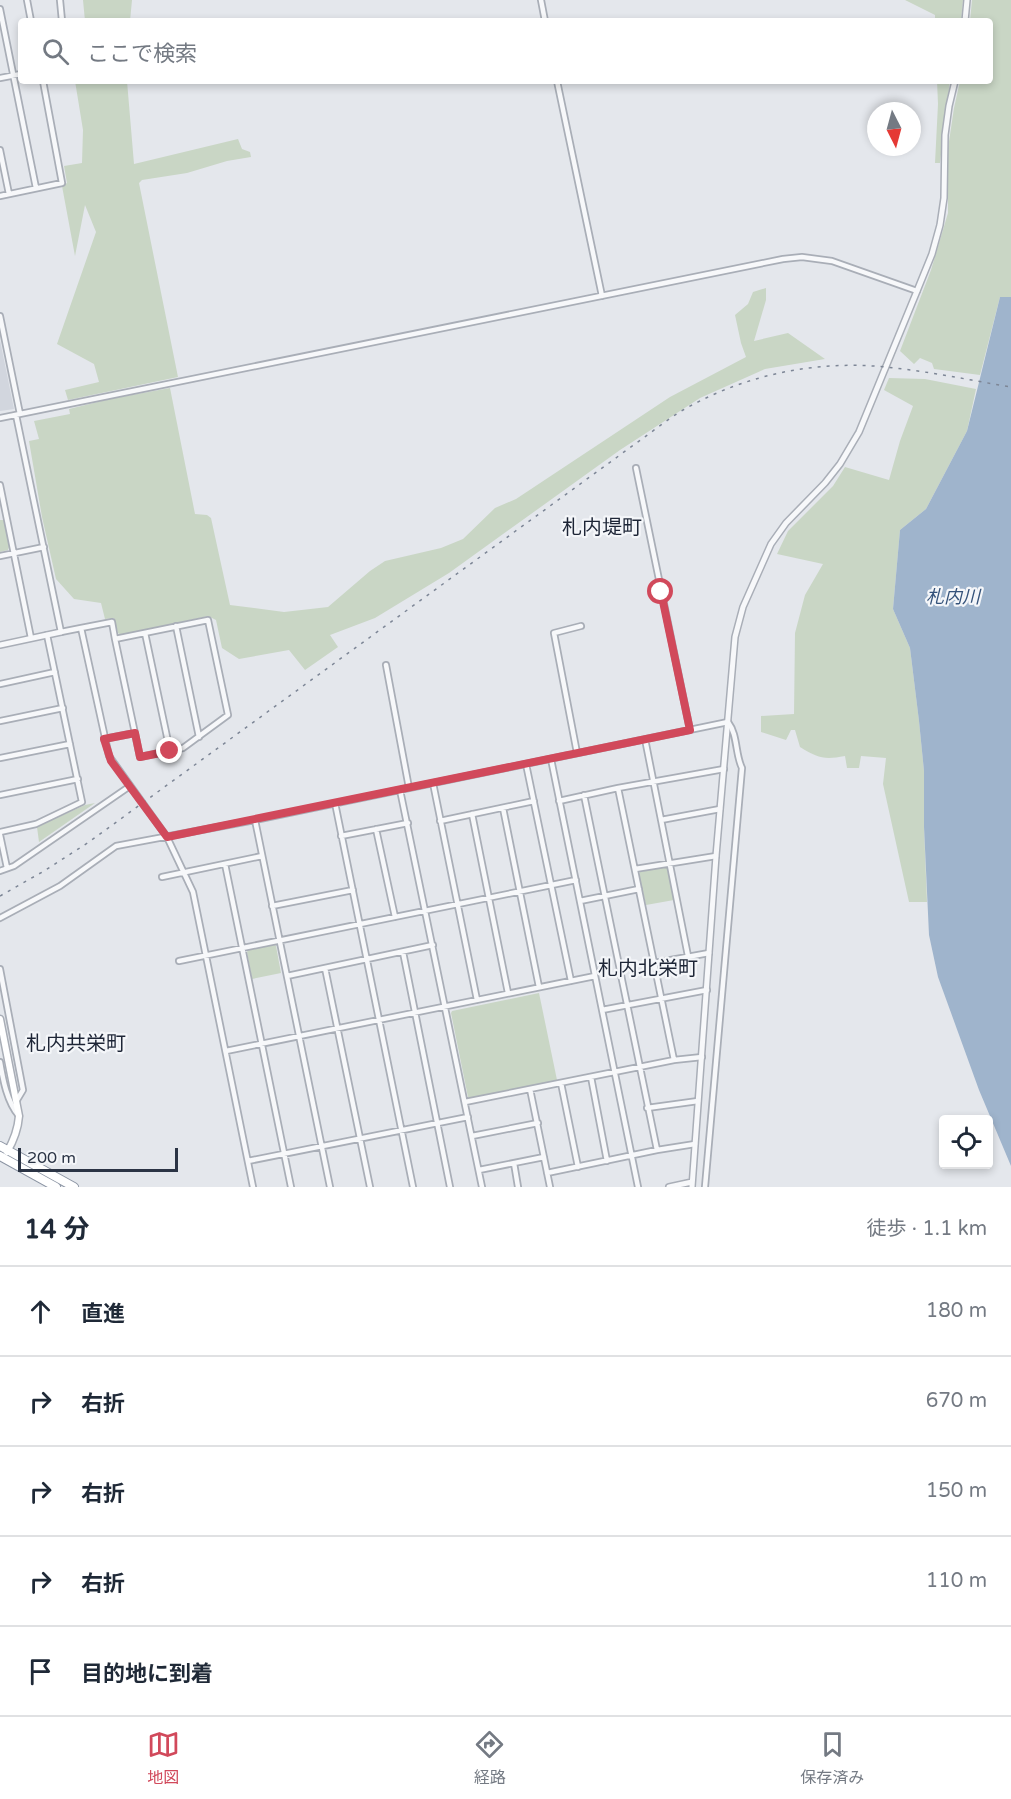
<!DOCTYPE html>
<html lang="ja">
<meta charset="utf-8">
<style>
:root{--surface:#fff;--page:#f2f2f3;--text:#1f2937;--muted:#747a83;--line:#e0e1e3;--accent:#d1495b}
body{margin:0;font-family:"Varela Round","Noto Sans JP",sans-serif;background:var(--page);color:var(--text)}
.controls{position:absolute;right:18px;bottom:18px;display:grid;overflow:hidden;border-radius:6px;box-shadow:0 3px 9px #0003}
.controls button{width:54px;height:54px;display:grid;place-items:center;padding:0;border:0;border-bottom:2px solid var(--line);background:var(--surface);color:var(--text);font:30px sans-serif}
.compass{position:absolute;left:867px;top:102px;width:54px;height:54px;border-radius:50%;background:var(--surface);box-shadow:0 3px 9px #0003;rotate:174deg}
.scale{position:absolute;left:18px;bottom:15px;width:160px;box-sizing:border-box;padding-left:6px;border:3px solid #2b3445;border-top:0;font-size:16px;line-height:21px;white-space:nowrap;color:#2b3445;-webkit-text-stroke:4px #f4f6f9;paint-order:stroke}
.stop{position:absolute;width:18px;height:18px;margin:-14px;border:4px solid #d1495b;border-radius:50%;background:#fff}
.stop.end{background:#d1495b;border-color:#fff;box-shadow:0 2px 6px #0008}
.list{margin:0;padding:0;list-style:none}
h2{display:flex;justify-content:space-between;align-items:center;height:78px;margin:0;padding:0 24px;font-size:26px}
h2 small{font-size:20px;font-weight:400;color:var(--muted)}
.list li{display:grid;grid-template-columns:39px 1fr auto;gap:18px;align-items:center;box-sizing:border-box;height:90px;padding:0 24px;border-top:2px solid var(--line)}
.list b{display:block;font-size:22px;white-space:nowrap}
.list em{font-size:20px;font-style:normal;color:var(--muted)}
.icon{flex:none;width:33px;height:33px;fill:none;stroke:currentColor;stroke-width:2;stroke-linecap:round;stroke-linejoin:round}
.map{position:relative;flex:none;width:1011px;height:1187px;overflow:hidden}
.search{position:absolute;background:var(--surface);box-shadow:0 3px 9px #0003;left:18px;right:18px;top:18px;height:66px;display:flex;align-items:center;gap:15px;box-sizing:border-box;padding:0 21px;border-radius:6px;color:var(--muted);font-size:22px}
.sheet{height:528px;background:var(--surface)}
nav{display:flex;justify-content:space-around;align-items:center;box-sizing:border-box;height:84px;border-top:2px solid var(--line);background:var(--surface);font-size:16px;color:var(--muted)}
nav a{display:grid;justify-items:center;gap:3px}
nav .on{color:var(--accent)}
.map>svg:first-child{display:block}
.built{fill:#d2d6de}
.green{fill:#c9d6c5}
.water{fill:#9fb4cc}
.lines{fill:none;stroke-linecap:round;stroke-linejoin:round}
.minor-casing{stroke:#a9aeb7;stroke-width:8}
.tertiary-casing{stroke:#a9aeb7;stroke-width:8}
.secondary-casing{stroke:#a9aeb7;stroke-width:9}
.trunk-casing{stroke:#8b94a3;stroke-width:10}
.minor{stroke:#f7f8fa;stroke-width:4.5}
.tertiary{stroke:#f7f8fa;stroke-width:5}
.secondary{stroke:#fff;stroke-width:6}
.trunk{stroke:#fff;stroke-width:8}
.rail{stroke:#7d8696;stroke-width:1.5;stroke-dasharray:3 6;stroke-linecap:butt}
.route{stroke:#d1495b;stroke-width:8}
.labels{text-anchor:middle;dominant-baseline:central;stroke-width:4.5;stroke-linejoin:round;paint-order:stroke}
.water-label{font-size:18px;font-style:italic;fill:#34527a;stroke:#f4f6f9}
.quarter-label{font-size:20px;fill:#1d2536;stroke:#f4f6f9}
</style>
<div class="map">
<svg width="1011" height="1187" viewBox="0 0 1011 1187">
<rect width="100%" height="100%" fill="#e4e7ec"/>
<path class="built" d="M0,340L14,409L0,411Z"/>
<path class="green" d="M83,0H132L130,21H85Z
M905,0H963L961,21H935V15Z
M972,0H1011V297H1000L980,375L934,369L932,363L920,358L914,364L900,351L931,270L948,213V148L954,108L960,81H990V21H970Z
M75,81H127L134,164L238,139L242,149L250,152L251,157L227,161L187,173L142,180L139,183L178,377L68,400L65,390L99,382L94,364L57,344L96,232L85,205L75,256L62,186L67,183L64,166L82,163L83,130Z
M937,81H950L940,163H935L938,104Z
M766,288V300L754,341L788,333L825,359L765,369L700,398L620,450L449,573L375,618L330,635L338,647L305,670L289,650L239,659L222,648L216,620L208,616L121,635L118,633L114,618L105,619L101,603L74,599L56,579L42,517L29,441L39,439L34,421L70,414L69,409L110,399L170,388L195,514L207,515L211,518L230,605L284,612L328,607L370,571L385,561L441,548L463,539L495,508L516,499L670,397L746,357L741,343L735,315L748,304L753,292Z
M889,378L925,379L976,389L967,431L926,509L900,530L893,609L910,648L919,721L924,771V827L927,902H909L883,784L886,758L861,756L859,768H847L845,756C824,760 818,758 800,747L795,730H791L786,740L761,732V716L794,714L795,633L805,595L823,564L777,554L788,531L833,486L845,467L889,480L900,441L913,406L884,390Z
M0,520H4L9,547L8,550L0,552Z
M95,803L39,842L37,827L85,805Z
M666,866L667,868L674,900L646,905L639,874L640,872Z
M275,945L276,946L281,973L252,979L247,952L248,950Z
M539,993L557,1080L469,1098L468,1097L451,1013L452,1011Z"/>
<path class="water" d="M1000,297H1011V1166L979,1090L938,977L929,935L924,827V771L919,721L910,648L893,609L900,530L926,509L967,431Z"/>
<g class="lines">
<defs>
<path id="minor" d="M27,0L31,21
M60,0L62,21
M541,0L545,21
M0,9L36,188
M0,78L21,74
M557,81L602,296
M0,150L9,194
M0,196L62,183L43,81
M0,316L20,414
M16,415L61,632L81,628L109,756L167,837L193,892L253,1187
M0,418L783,259L802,257L832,261L917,291
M636,468L690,730
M0,485L31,638
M0,556L44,547
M176,626L199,737
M81,628L112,622L115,639L140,757L183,748L228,715L208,620L115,639
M145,633L170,751
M386,665L409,788
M0,684L55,672
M0,721L63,708
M104,739L135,733
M645,739L688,956
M577,753L554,633L581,626
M0,758L70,744
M551,759L638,1187
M526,764L571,981
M433,783L477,1000
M618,788L674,1060
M400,790L482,1187
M0,795L78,779
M584,795L657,1150
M559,801L618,788L724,769
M335,803L413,1187
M503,808L539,987
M472,814L508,993
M255,820L330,1187
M661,820L720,809
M440,821L534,801
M376,829L395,917
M0,832L36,824L82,802L47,635
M0,835L7,868
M341,836L408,823
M225,864L291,1187
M635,869L716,856
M0,871L14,866L130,786
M162,877L262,856
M580,901L639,889
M272,906L353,890
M0,918L60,886L116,846L255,820L728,722C738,735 735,754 742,768L705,1187
M403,952L450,1187
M179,961L576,880
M654,963L709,953
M325,968L370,1187
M0,969L23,1090L17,1100
M287,976L433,945
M602,1010L707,990
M226,1051L595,976
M0,1062C3,1080 7,1102 19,1116
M591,1077L607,1161
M561,1083L578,1167
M530,1089L550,1187
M465,1102L674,1060L702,1057
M647,1108L698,1101
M472,1136L538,1123
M248,1161L468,1117
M514,1163L518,1187
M479,1170L544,1157
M547,1173L657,1150L695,1144"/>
<path id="tertiary" d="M965,21L967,0
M0,645L61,632
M669,1187L692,1182
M692,1187L716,856L735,637L743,607L771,544L786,523L825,483L840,464L859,432L917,291L932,254L940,225L944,198L945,135L949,106L955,81"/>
<path id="secondary" d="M0,1019L19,1116C18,1129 14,1140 7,1152"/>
<path id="trunk" d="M0,1146L74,1187
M0,1156L56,1187"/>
</defs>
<use href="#minor" class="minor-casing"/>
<use href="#tertiary" class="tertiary-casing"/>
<use href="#secondary" class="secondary-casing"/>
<use href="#trunk" class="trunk-casing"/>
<use href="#minor" class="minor"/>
<use href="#tertiary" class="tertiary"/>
<use href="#secondary" class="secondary"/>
<use href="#trunk" class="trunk"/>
<path class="rail" d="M0,896L44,871L89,842L635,444C651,433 666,420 683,410C744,375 815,360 885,367C927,371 969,380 1011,387"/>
</g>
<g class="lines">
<path class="route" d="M170,751L140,757L135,733L104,739L111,761L167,837L690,730L661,592"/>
</g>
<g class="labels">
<g class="water-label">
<text x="953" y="597">札内川</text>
</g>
<g class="quarter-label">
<text x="602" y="528">札内堤町</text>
<text x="648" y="969">札内北栄町</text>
<text x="76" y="1044">札内共栄町</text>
</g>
</g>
</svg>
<div class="controls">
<button><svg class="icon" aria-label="locate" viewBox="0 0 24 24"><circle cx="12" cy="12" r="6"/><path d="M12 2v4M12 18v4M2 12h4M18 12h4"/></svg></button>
</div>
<svg class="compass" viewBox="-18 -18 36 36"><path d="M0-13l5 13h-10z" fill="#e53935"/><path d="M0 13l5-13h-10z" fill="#747a83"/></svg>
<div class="scale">200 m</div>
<div class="stop" style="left:661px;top:592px"></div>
<div class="stop end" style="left:170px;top:751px"></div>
<div class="search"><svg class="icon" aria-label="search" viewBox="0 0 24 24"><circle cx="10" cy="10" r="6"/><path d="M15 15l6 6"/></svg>ここで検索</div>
</div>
<section class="sheet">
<h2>14 分<small>徒歩 · 1.1 km</small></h2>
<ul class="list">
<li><svg class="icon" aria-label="ahead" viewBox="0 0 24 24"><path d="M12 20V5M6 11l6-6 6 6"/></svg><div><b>直進</b></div><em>180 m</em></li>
<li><svg class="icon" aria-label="right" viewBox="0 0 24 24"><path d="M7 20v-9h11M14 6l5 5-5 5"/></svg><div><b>右折</b></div><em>670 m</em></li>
<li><svg class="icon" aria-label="right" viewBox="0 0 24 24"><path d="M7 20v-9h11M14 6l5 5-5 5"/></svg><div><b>右折</b></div><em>150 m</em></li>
<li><svg class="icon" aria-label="right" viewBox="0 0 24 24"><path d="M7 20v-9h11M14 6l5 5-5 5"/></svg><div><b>右折</b></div><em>110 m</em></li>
<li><svg class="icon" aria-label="arrive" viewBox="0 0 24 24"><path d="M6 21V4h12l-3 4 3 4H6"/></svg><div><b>目的地に到着</b></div></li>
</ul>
</section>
<nav>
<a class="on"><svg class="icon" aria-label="map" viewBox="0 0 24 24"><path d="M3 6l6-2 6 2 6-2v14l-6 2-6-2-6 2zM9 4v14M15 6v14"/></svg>地図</a>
<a><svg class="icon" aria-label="directions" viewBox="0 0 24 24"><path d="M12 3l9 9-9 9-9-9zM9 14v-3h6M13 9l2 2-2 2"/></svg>経路</a>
<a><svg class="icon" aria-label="saved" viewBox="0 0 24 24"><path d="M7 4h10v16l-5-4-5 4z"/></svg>保存済み</a>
</nav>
